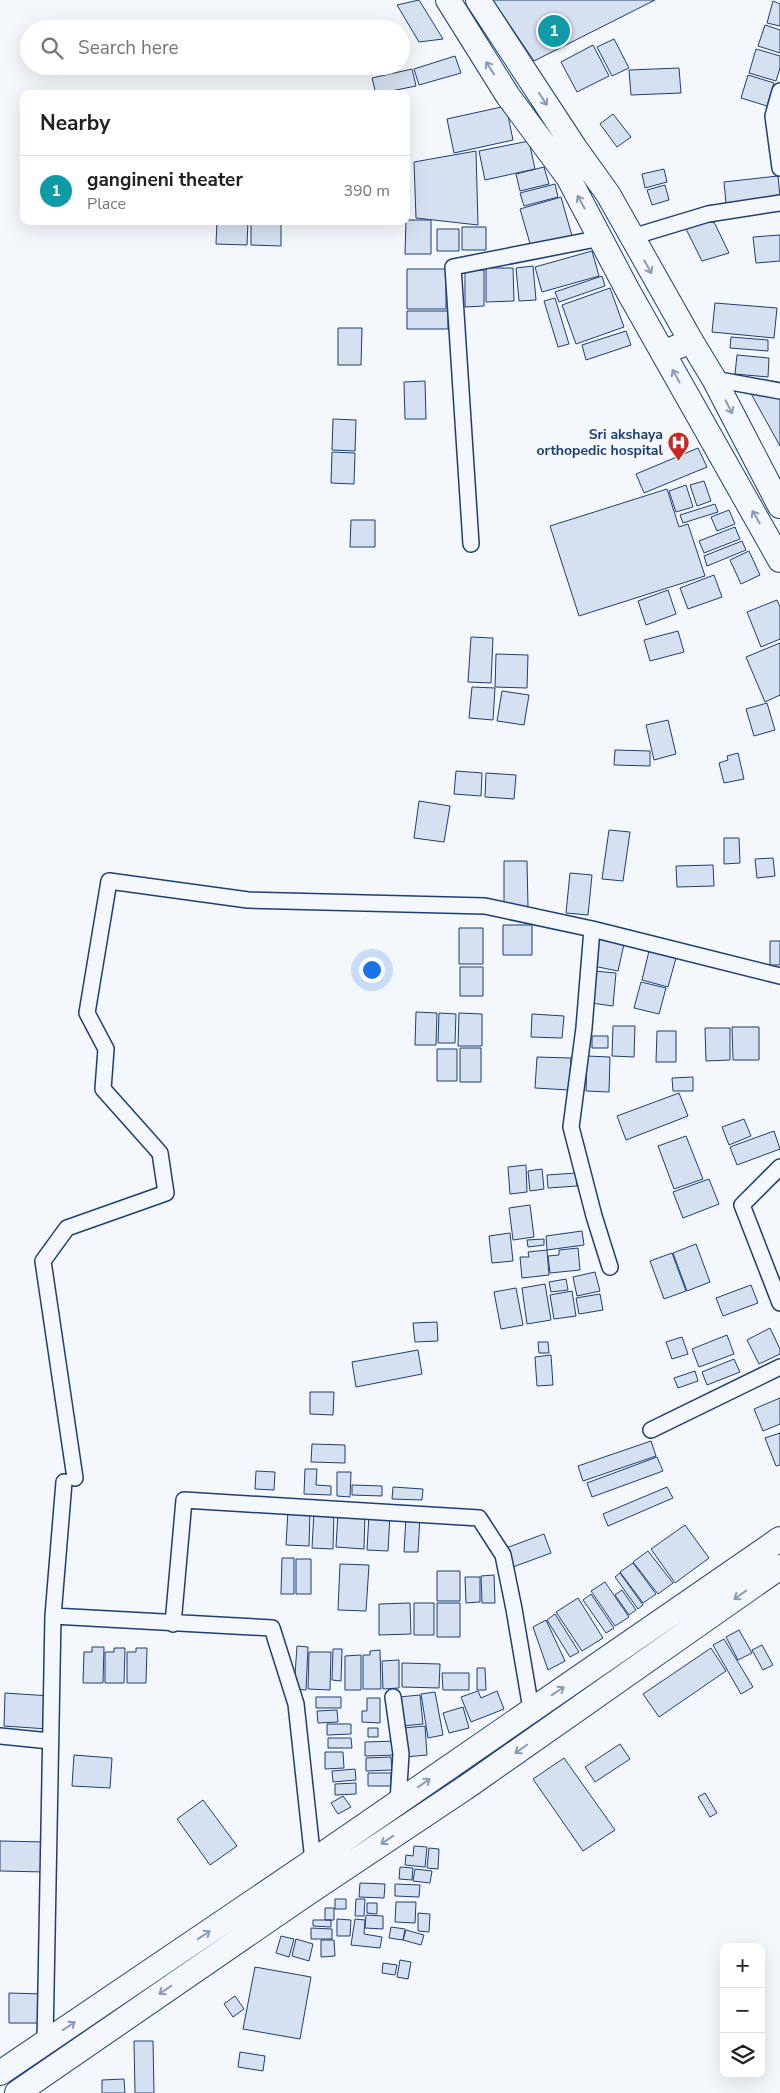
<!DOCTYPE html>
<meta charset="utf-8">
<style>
:root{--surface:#fff;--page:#f6f6f6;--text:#202124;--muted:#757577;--line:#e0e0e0;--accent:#c62828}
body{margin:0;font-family:"Nunito Sans",sans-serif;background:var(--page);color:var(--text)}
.controls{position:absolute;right:15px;bottom:15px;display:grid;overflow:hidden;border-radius:10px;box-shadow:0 5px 20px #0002}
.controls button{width:45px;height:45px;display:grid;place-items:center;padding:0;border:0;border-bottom:1px solid var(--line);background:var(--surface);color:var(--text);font:25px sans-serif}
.you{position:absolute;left:371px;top:969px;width:18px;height:18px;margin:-12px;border:4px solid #fff;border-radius:50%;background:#1a73e8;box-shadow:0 0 0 8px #1a73e833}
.badge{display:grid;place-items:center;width:32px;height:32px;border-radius:50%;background:var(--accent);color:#fff;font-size:16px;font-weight:700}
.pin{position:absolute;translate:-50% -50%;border:2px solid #fff;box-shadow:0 1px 5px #0006}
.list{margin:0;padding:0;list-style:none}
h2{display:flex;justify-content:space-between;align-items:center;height:65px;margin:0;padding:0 20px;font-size:21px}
h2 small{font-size:16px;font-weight:400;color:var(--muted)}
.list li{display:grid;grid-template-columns:32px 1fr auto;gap:15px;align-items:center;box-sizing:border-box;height:70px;padding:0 20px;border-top:1px solid var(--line)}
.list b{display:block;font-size:19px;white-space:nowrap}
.list p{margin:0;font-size:16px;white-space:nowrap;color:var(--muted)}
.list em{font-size:16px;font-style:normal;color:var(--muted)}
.icon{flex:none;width:28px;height:28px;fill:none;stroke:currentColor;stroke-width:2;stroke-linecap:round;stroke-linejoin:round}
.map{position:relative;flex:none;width:780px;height:2093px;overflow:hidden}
.search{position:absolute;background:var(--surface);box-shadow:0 5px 20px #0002;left:20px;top:20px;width:390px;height:55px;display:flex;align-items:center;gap:12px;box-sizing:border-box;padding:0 18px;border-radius:28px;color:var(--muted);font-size:19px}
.panel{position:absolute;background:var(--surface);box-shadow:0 5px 20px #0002;left:20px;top:90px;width:390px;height:135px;border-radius:10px}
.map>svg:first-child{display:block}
.building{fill:#d5e0f0;stroke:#1d3f73}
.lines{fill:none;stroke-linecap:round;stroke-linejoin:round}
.minor-casing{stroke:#1d3f73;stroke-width:18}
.primary-casing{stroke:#1d3f73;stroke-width:26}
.trunk-casing{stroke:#1d3f73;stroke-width:26}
.minor{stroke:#f4f7fb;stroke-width:15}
.primary{stroke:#f4f7fb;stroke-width:24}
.trunk{stroke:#f4f7fb;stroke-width:24}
.oneway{stroke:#889bb7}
.labels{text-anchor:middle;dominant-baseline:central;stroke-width:4;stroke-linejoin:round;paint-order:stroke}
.poi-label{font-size:14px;font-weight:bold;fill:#1d3f73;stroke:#f4f7fb;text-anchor:end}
</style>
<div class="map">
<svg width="780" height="2093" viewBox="0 0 780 2093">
<rect width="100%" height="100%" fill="#f4f7fb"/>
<path class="building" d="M419,0L443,39L419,42L397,5Z
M493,0H655L534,61Z
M773,1L780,4V26L767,23Z
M765,25L780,30V53L758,46Z
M614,39L629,68L612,76L597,47Z
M593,45L609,76L577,92L561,62Z
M756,49L780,56V68L776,81L749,73Z
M455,56L461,73L419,85L414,69Z
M679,68L681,93L631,95L629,70Z
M412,69L416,86L376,94L372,78Z
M748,75L774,83L767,106L741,98Z
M506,106L513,140L454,153L447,119Z
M613,114L631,137L617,147L600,124Z
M529,141L535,169L485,180L479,151Z
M476,151L478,225L416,218L414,162Z
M544,167L549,184L520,191L516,174Z
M664,169L667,182L645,188L642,174Z
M778,176L780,197L726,203L724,182Z
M555,184L558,197L524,206L520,193Z
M665,185L669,200L652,205L647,190Z
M561,197L572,236L531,247L520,209Z
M406,220H431V254H405Z
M217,221H248L247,245L216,244Z
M251,221H281V246L251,245Z
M714,222L729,253L702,261L684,225Z
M462,227H486V250H462Z
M437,229H459V251H437Z
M780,235V261L756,263L753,237Z
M592,251L599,276L542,292L535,267Z
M533,266L536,300L519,301L516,268Z
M486,268H513L514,301L486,302Z
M407,269H446V309H407Z
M465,270H484V306L465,307Z
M602,276L605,286L559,302L555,292Z
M610,288L624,327L576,344L562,305Z
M555,298L569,344L558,347L544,301Z
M715,303L777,308L774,338L712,332Z
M407,311H448V329H407Z
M338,328H362L361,365H338Z
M626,331L631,345L586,360L582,345Z
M731,337L768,340V351L730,348Z
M737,355L769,358L768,377L735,374Z
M425,381L426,419H405L404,382Z
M749,390L780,397V446Z
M333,419L356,420L355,451L332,450Z
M698,448L707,467L644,493L636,474Z
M332,452L355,453L354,484L331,483Z
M704,481L711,501L697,506L690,485Z
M686,485L693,507L676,512L669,491Z
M667,489L679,527L688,524L705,576L579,616L550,526Z
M715,504L718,512L683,523L680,515Z
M729,510L735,524L717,531L711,517Z
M351,520H375V547H350Z
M735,527L740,539L704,553L699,541Z
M742,541L746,550L707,566L704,556Z
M749,551L760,575L741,584L730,560Z
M714,575L722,597L688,609L680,588Z
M668,590L676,614L646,625L638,601Z
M777,600L780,607V639L761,647L747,612Z
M678,631L684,652L650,661L644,640Z
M471,637L493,638L491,683L468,682Z
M780,643V695L765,702L746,657Z
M496,654L528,655L527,688L495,687Z
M472,687L495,688L493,720L469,718Z
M502,691L529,695L524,725L497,721Z
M767,703L775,730L754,736L746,709Z
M668,720L676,754L654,760L646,725Z
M615,750L650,751V766L614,765Z
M738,753L744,779L724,783L719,763L728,760L727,756Z
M456,771L482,773L481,796L454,794Z
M486,773L516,775L514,799L485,797Z
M419,801L450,806L444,842L414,838Z
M609,830L630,832L623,881L602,879Z
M724,838H739L740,863L724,864Z
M773,858L775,876L757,878L755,859Z
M504,861H527L528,907H504Z
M713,865L714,886L677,887L676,866Z
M570,873L592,875L588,915L566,913Z
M503,925H532V955H503Z
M459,928H483V964H459Z
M598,939L624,944L618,971L593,966Z
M770,941H780V965H770Z
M649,951L676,958L668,987L642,980Z
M460,967H483V996H460Z
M594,971L616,973L613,1006L591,1003Z
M641,982L666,988L659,1014L634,1008Z
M416,1012L437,1013L436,1045H415Z
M439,1013L456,1014L455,1043H438Z
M459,1013L482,1014V1046H458Z
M532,1014L564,1016L562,1038L531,1037Z
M613,1026H635L634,1057L612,1056Z
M732,1027H759V1060H733Z
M705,1028H730V1060L706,1061Z
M657,1031H676V1062H656Z
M592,1036H608V1048H592Z
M460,1048H481V1082H460Z
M437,1049H457V1081H437Z
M587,1056L610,1057L609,1092L586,1091Z
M537,1057L571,1058L569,1090L535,1088Z
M693,1077V1091H673L672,1078Z
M679,1093L688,1116L626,1140L617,1116Z
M744,1119L751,1136L729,1145L722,1127Z
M774,1131L780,1149L737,1165L730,1147Z
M686,1136L703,1179L674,1189L658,1146Z
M526,1165L527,1192L510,1194L508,1167Z
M542,1169L544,1189L530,1191L528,1171Z
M576,1173L577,1186L548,1188L547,1175Z
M709,1179L719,1204L683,1218L673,1192Z
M530,1205L534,1237L513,1240L509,1208Z
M582,1231L584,1245L547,1250L546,1236Z
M510,1233L513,1261L492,1263L489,1236Z
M544,1239V1245L528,1247L527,1240Z
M696,1244L710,1282L687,1291L673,1253Z
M578,1248L580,1270L550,1273L548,1256L559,1255V1250Z
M547,1250L549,1275L522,1278L520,1257H529L528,1252Z
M672,1253L686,1291L664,1299L650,1261Z
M595,1272L600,1291L577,1296L573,1277Z
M566,1279L568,1290L551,1292L549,1282Z
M545,1284L551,1320L527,1324L522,1288Z
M751,1285L758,1303L723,1316L716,1298Z
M516,1288L523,1325L501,1329L494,1292Z
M572,1291L576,1316L554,1319L550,1295Z
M600,1294L603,1310L579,1314L576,1298Z
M437,1322L438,1341L415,1342L413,1323Z
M770,1328L780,1349V1354L759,1364L747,1340Z
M727,1335L734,1354L699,1367L692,1349Z
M682,1337L688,1354L672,1359L666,1342Z
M538,1342H548L549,1353H539Z
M418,1350L422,1374L356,1387L352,1362Z
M551,1355L553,1385L537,1386L535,1357Z
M734,1359L740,1372L707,1385L702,1372Z
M695,1371L698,1381L678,1388L674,1378Z
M310,1392H334L333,1415L310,1414Z
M780,1398V1424L763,1431L754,1409Z
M780,1433V1465L776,1466L765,1438Z
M651,1441L656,1456L583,1481L578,1466Z
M312,1444L345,1445V1463L311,1462Z
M657,1457L663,1471L592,1497L587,1483Z
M305,1469H317L316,1485L331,1486V1495L304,1494Z
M256,1471L275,1472L274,1490L255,1489Z
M337,1472H351L350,1497L337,1496Z
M352,1485L382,1486V1496L352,1495Z
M393,1487L423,1489L422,1500L392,1499Z
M667,1487L673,1498L608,1526L603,1514Z
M288,1510L310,1511L309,1546L286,1545Z
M314,1511L334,1512L333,1549L312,1548Z
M338,1512L365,1514L364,1549L336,1547Z
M369,1514L390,1515L388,1551L367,1550Z
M406,1516H420L418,1552H404Z
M685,1525L709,1558L675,1583L651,1549Z
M544,1534L551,1553L513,1567L506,1548Z
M648,1551L673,1583L658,1594L633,1562Z
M282,1558H294V1594H281Z
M296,1559H311V1594H296Z
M633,1563L656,1594L643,1603L620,1572Z
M340,1564L369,1565L366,1611L338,1610Z
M437,1571H460V1601H437Z
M620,1573L643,1605L638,1609L615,1577Z
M494,1575L495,1603H482L481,1576Z
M465,1577H480V1602L466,1603Z
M605,1582L629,1617L615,1626L591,1591Z
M622,1590L636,1610L629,1615L615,1595Z
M591,1594L614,1628L606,1633L583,1600Z
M578,1598L603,1638L582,1651L556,1612Z
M410,1603L411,1634L379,1635V1604Z
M414,1603H434V1635H414Z
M437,1603H460V1637H437Z
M555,1614L579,1652L570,1657L547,1620Z
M546,1620L565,1661L548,1670L533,1627Z
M739,1630L752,1653L738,1660L726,1637Z
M724,1639L753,1687L741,1694L713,1645Z
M762,1645L773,1665L763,1670L752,1650Z
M297,1646L308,1647L306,1690L294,1689Z
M92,1647H104L103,1683H83L84,1652H92Z
M114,1648H125L124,1683H105V1652H114Z
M136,1648H147L146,1683H127V1652H136Z
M711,1648L726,1671L659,1717L643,1694Z
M333,1649H342L341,1681L332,1680Z
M380,1650L381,1689H363V1655H370V1651Z
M309,1652H331L330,1690L308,1689Z
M361,1655V1690H345V1656Z
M399,1660V1688L383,1689L382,1661Z
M402,1663L440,1664L439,1688L402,1687Z
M477,1668H485L486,1690H477Z
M442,1673H469V1690H443Z
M478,1691L481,1698L497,1691L504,1709L471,1722L461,1697Z
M435,1692L443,1735L428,1738L421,1694Z
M5,1693L50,1696L48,1729L4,1726Z
M420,1695L423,1724L402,1726L399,1697Z
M316,1697H341V1708H316Z
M367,1698H380V1723L362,1722V1711H367Z
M463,1707L469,1728L449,1733L443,1713Z
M337,1710L338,1722L318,1723L317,1711Z
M327,1724H351V1734L327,1735Z
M425,1726L427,1755L405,1757L403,1728Z
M368,1728H378V1737H368Z
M328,1738H351L352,1748H328Z
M396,1741V1755L365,1756V1742Z
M620,1744L630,1759L595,1782L585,1767Z
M325,1752H343L344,1768L325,1769Z
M74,1755L112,1758L110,1788L72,1786Z
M391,1757L392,1770L366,1771V1758Z
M564,1758L615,1830L583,1851L533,1779Z
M355,1769L356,1780L333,1782L332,1771Z
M368,1773H391V1786H368Z
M356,1783V1794L335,1795V1784Z
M705,1793L717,1813L710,1817L698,1797Z
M343,1796L351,1807L338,1814L331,1803Z
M203,1800L237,1846L210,1865L177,1819Z
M0,1841L45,1842V1872L0,1871Z
M414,1846L427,1847L425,1867L405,1865L406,1855L413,1856Z
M429,1848L439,1849L438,1869L427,1868Z
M400,1867L413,1868L412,1880L399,1879Z
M415,1869L432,1871L430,1883L413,1881Z
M360,1883L385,1884L384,1898L359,1897Z
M395,1884L420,1885L419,1897L395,1896Z
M335,1899H346V1909H335Z
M356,1899H365L364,1916H355Z
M396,1902H416L415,1923L395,1922Z
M367,1903H377V1914L367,1913Z
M325,1908H334V1920H325Z
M418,1913L430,1914L429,1932L418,1931Z
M366,1915L383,1916V1929L365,1928Z
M337,1919L351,1920L350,1936H337Z
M355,1919L365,1920L364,1934L382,1937L380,1948L351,1945Z
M313,1920H331V1927L313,1926Z
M391,1927L405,1929L403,1940L389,1938Z
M311,1928L332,1929V1939H311Z
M406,1930L424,1935L421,1945L403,1940Z
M281,1936L294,1939L289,1957L276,1953Z
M296,1939L313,1944L309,1961L292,1956Z
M321,1940H334L335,1956L321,1957Z
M400,1960L411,1962L408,1979L397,1977Z
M383,1963L397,1965L395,1975L382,1973Z
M255,1967L311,1977L300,2039L243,2029Z
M9,1993L42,1994L41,2023H9Z
M235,1996L244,2009L233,2017L224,2004Z
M134,2041H153L154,2093H135Z
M240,2052L265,2056L263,2071L238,2067Z
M124,2079L125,2093H102V2080Z"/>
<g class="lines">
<defs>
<path id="minor" d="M780,91L773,116L780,168
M632,237L708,214L780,203
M714,379L780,391
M471,544L453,267L601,238
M780,1167L742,1205L780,1303
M610,1267L594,1216L571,1127L584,1028L592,929L780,976
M651,1430L780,1367
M75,1478L43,1261L67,1228L166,1193L160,1153L103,1089L106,1049L87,1013L109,881L248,900L485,906L592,929
M53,1616L272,1628L296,1704L313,1861
M173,1624L184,1500L479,1518L503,1555L514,1609L531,1709
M393,1697L401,1754L398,1802
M0,1736L50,1741
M45,2042L53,1616L64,1482"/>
<path id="primary" d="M663,353L691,341"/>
<path id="trunk" d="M448,0L508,96L568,177L628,291L780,560
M478,0L575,148L608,194L691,341L714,379L780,506
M0,2073L313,1861L780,1539
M17,2093L306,1894L465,1788L780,1567"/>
</defs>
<use href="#minor" class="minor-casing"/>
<use href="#primary" class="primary-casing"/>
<use href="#trunk" class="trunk-casing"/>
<use href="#minor" class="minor"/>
<use href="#primary" class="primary"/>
<use href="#trunk" class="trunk"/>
</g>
<defs><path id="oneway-shaft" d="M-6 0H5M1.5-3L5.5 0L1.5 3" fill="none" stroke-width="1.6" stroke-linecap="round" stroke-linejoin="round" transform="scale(1.25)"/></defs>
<g class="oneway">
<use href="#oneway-shaft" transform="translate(490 68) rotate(-122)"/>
<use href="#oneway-shaft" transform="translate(543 99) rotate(57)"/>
<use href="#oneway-shaft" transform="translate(581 202) rotate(-119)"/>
<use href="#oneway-shaft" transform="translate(648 267) rotate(61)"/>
<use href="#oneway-shaft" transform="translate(676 376) rotate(-119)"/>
<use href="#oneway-shaft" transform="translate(729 407) rotate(63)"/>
<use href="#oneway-shaft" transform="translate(756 517) rotate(-120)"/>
<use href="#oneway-shaft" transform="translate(740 1595) rotate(145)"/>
<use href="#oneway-shaft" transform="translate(558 1691) rotate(-34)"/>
<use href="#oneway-shaft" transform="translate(521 1749) rotate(145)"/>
<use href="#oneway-shaft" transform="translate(424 1783) rotate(-35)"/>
<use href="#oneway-shaft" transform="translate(387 1840) rotate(146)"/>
<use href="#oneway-shaft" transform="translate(204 1935) rotate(-34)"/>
<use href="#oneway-shaft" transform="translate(165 1990) rotate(146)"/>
<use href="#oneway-shaft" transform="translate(69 2026) rotate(-34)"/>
</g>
<defs>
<symbol id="hospital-pin" viewBox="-11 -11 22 30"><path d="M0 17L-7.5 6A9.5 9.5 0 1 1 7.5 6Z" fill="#c62828" stroke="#f4f7fb"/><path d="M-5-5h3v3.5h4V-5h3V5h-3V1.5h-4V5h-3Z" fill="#fff"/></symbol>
</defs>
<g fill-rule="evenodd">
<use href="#hospital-pin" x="666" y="430" width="25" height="34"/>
</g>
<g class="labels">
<g class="poi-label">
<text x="663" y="434">Sri akshaya<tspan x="663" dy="16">orthopedic hospital</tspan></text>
</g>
</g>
</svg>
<div class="controls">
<button>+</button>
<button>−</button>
<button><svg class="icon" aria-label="layers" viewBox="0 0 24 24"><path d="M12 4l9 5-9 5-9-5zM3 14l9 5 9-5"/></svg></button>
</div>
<div class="you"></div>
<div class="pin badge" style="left:554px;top:31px;background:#0f9aa8">1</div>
<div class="search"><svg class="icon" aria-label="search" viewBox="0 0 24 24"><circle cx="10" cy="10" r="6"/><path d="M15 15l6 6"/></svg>Search here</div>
<section class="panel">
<h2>Nearby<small></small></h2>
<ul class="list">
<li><span class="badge" style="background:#0f9aa8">1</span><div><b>gangineni theater</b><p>Place</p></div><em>390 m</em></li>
</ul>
</section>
</div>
